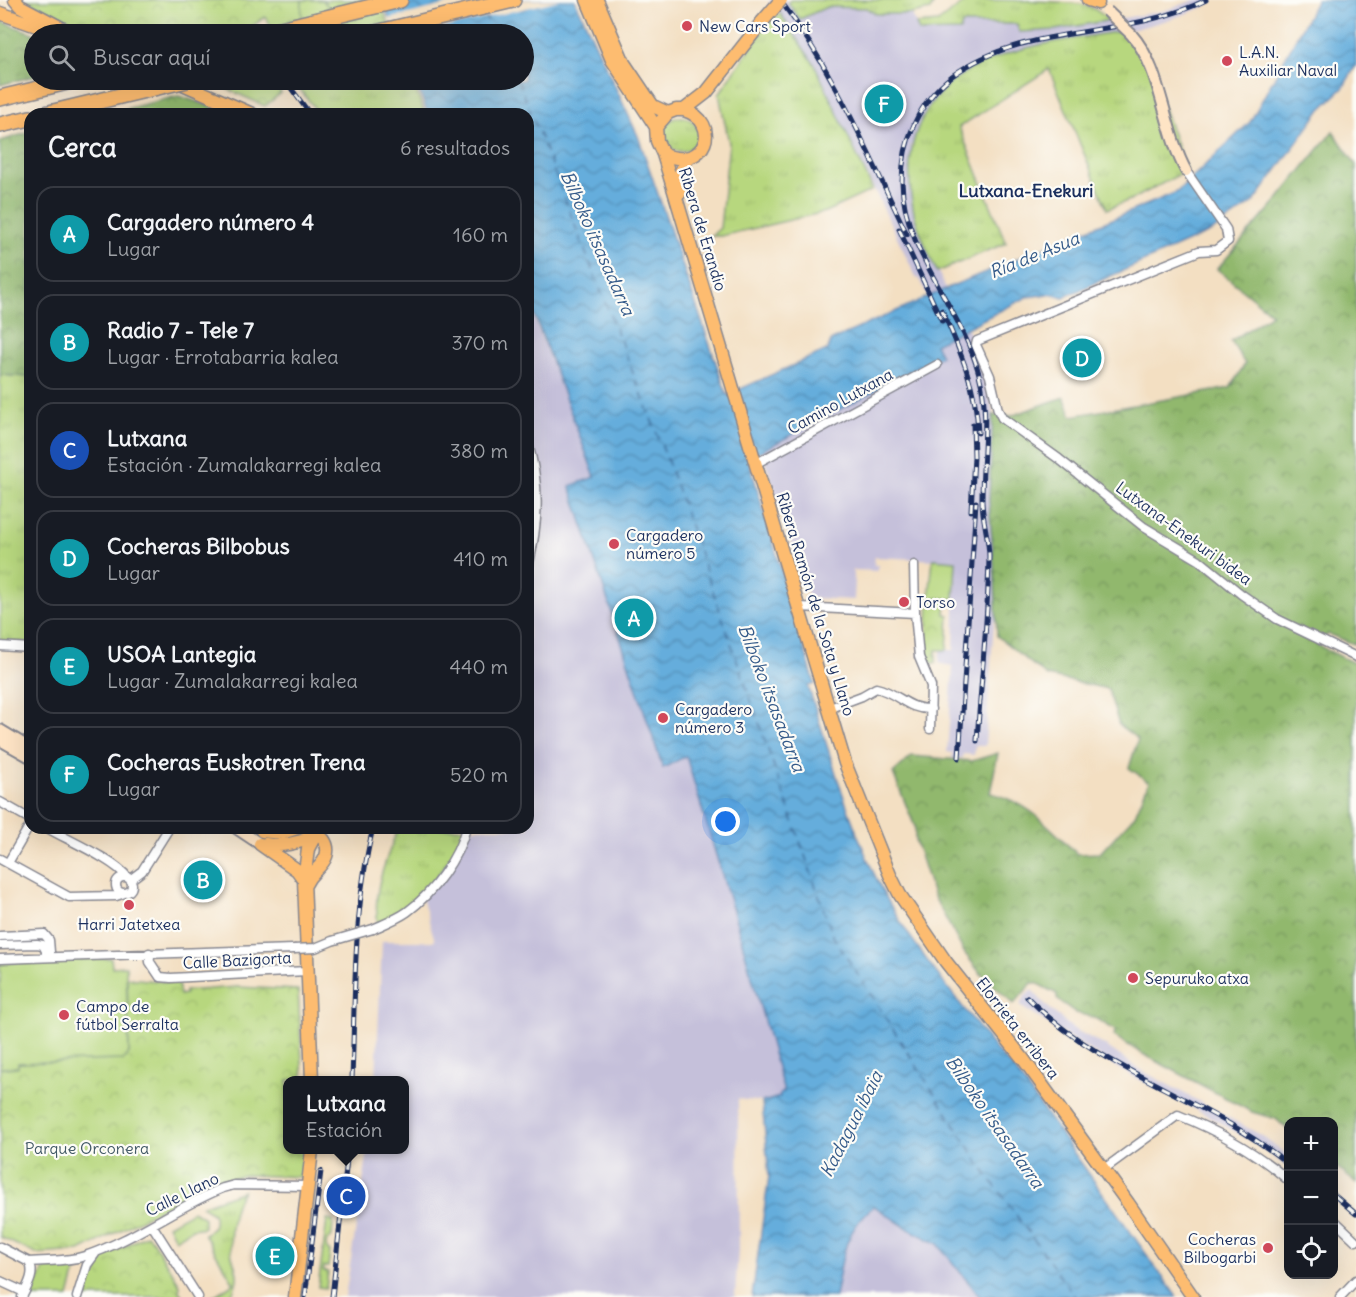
<!DOCTYPE html>
<html lang="es">
<meta charset="utf-8">
<style>
:root{--surface:#171b24;--page:#242831;--text:#f1f3f6;--muted:#9ea1a6;--line:#363941;--accent:#d1495b}
body{margin:0;font-family:Delius,sans-serif;background:var(--page);color:var(--text)}
.controls{position:absolute;right:18px;bottom:18px;display:grid;overflow:hidden;border-radius:12px;box-shadow:0 6px 24px #0002}
.controls button{width:54px;height:54px;display:grid;place-items:center;padding:0;border:0;border-bottom:2px solid var(--line);background:var(--surface);color:var(--text);font:30px sans-serif}
.you{position:absolute;left:726px;top:822px;width:21px;height:21px;margin:-15px;border:4px solid #fff;border-radius:50%;background:#1a73e8;box-shadow:0 0 0 9px #1a73e833}
.badge{display:grid;place-items:center;width:39px;height:39px;border-radius:50%;background:var(--accent);color:#fff;font-size:20px;font-weight:700}
.pin{position:absolute;translate:-50% -50%;border:3px solid #fff;box-shadow:0 2px 6px #0006}
.popup{position:absolute;left:283px;top:1076px;width:126px;height:78px;box-sizing:border-box;display:grid;place-content:center;border-radius:12px;background:var(--surface);filter:drop-shadow(0 2px 4px #0005);font-size:20px;white-space:nowrap;color:var(--muted)}
.popup b{font-size:22px;color:var(--text)}
.popup::after{content:'';position:absolute;left:50%;top:100%;margin-left:-12px;border:12px solid transparent;border-top-color:var(--surface)}
.list{margin:0;padding:0;list-style:none}
h2{display:flex;justify-content:space-between;align-items:center;height:78px;margin:0;padding:0 24px;font-size:26px}
h2 small{font-size:20px;font-weight:400;color:var(--muted)}
.list li{display:grid;grid-template-columns:39px 1fr auto;gap:18px;align-items:center;box-sizing:border-box;height:96px;margin:0 12px 12px;padding:0 12px;border:2px solid var(--line);border-radius:18px}
.list b{display:block;font-size:22px;white-space:nowrap}
.list p{margin:0;font-size:20px;white-space:nowrap;color:var(--muted)}
.list em{font-size:20px;font-style:normal;color:var(--muted)}
.icon{flex:none;width:33px;height:33px;fill:none;stroke:currentColor;stroke-width:2;stroke-linecap:round;stroke-linejoin:round}
.map{position:relative;flex:none;width:1356px;height:1297px;overflow:hidden}
.search{position:absolute;background:var(--surface);box-shadow:0 6px 24px #0002;left:24px;top:24px;width:510px;height:66px;display:flex;align-items:center;gap:15px;box-sizing:border-box;padding:0 21px;border-radius:33px;color:var(--muted);font-size:22px}
.panel{position:absolute;background:var(--surface);box-shadow:0 6px 24px #0002;left:24px;top:108px;width:510px;height:726px;border-radius:18px}
.map>svg:first-child{display:block}
.industrial{fill:#c5c0da}
.grass{fill:url(#grass-tufts);stroke:#69836e;stroke-width:1.5}
.forest{fill:url(#forest-crowns);stroke:#567466;stroke-width:1.5}
.park{fill:url(#park-crowns);stroke:#69836e;stroke-width:1.5}
.garden{fill:#b7d77e;stroke:#69836e;stroke-width:1.5}
.water{fill:url(#water-waves);stroke:#406e9d;stroke-width:1.5}
.pier{fill:#f3dfc2}
.lines{fill:none;stroke-linecap:round;stroke-linejoin:round}
.ferry{stroke:#355b8a;stroke-width:1.5;stroke-dasharray:8 6;stroke-linecap:butt}
.street-casing{stroke:#878790;stroke-width:11}
.secondary-casing{stroke:#878790;stroke-width:14}
.primary-casing{stroke:#878790;stroke-width:15}
.highway-casing{stroke:#878790;stroke-width:18}
.street{stroke:#fff;stroke-width:8}
.secondary{stroke:#fee4c5;stroke-width:10}
.primary{stroke:#fdbc6f;stroke-width:12}
.highway{stroke:#fdbc6f;stroke-width:15}
.rail-casing{stroke:#1b2f5e;stroke-width:5}
.rail{stroke:#fdfcf7;stroke-width:3;stroke-dasharray:9;stroke-linecap:butt}
.street-bridge-casing{stroke:#878790;stroke-width:11;stroke-linecap:butt}
.secondary-bridge-casing{stroke:#878790;stroke-width:14;stroke-linecap:butt}
.primary-bridge-casing{stroke:#878790;stroke-width:15;stroke-linecap:butt}
.highway-bridge-casing{stroke:#878790;stroke-width:18;stroke-linecap:butt}
.street-bridge{stroke:#fff;stroke-width:8}
.secondary-bridge{stroke:#fee4c5;stroke-width:10}
.primary-bridge{stroke:#fdbc6f;stroke-width:12}
.highway-bridge{stroke:#fdbc6f;stroke-width:15}
.poi-dot{fill:#d1495b;stroke:#fdfcf7;stroke-width:2}
.labels{text-anchor:middle;dominant-baseline:central;stroke-width:4.5;stroke-linejoin:round;paint-order:stroke}
.poi-label{font-size:16px;fill:#1b2f5e;stroke:#fdfcf7;text-anchor:start}
.street-label{font-size:16px;fill:#1b2f5e;stroke:#fdfcf7}
.park-label{font-size:16px;fill:#425966;stroke:#fdfcf7}
.neighbourhood-label{font-size:18px;font-weight:bold;fill:#1b2f5e;stroke:#fdfcf7}
.water-label{font-size:18px;font-style:italic;fill:#355b8a;stroke:#fdfcf7}
</style>
<div class="map">
<svg width="1356" height="1297" viewBox="0 0 1356 1297">
<defs>
<pattern id="grass-tufts" width="24" height="20" patternUnits="userSpaceOnUse" patternTransform="scale(1.5)"><rect width="24" height="20" fill="#b7d77e"/><path d="M3 7l-1-3M5 7V3M7 7l1-3M15 17l-1-3M17 17v-4M19 17l1-3" fill="none" stroke="#9db96f"/></pattern>
<pattern id="forest-crowns" width="20" height="18" patternUnits="userSpaceOnUse" patternTransform="scale(1.5)"><rect width="20" height="18" fill="#91b86d"/><path d="M2 6a3 3 0 1 1 6 0M12 15a3 3 0 1 1 6 0" fill="none" stroke="#76965d"/></pattern>
<pattern id="park-crowns" width="20" height="18" patternUnits="userSpaceOnUse" patternTransform="scale(1.5)"><rect width="20" height="18" fill="#b7d77e"/><path d="M2 6a3 3 0 1 1 6 0M12 15a3 3 0 1 1 6 0" fill="none" stroke="#9db96f"/></pattern>
<pattern id="water-waves" width="16" height="10" patternUnits="userSpaceOnUse" patternTransform="scale(1.5)"><rect width="16" height="10" fill="#65addc"/><path d="M0 5q4-4 8 0t8 0" fill="none" stroke="#528db6"/></pattern>
</defs>
<rect width="100%" height="100%" fill="#fdfcf7"/>
<filter id="ink" filterUnits="userSpaceOnUse"><feTurbulence type="fractalNoise" baseFrequency=".0167" numOctaves="2"/><feDisplacementMap in="SourceGraphic" scale="12" xChannelSelector="R" yChannelSelector="G"/><feConvolveMatrix kernelMatrix="1 2 1 2 8 2 1 2 1" color-interpolation-filters="sRGB"/></filter>
<filter id="wash" filterUnits="userSpaceOnUse"><feTurbulence type="fractalNoise" baseFrequency=".008" numOctaves="4" result="noise"/><feDisplacementMap in="SourceGraphic" scale="24" xChannelSelector="R" yChannelSelector="G"/><feGaussianBlur stdDeviation="1.35" result="paint"/><feColorMatrix in="noise" values="0 0 0 0 0 0 0 0 0 0 0 0 0 0 0 0 0 1.4 0 .05"/><feComposite in="paint" operator="in"/></filter>
<g filter="url(#wash)">
<rect width="100%" height="100%" fill="#f3dfc2"/>
<path class="industrial" d="M768,0H786L800,18L827,7L867,8L876,14H912L919,32L961,24H1017L1020,32L1055,30L1163,11L1195,0H1215L1204,7L1171,19L1135,29L1042,44L1004,55L967,71L911,146V193L916,217L924,241L946,289L928,297L919,278L917,279L856,151L780,13Z
M528,302L595,477L570,486L663,768L686,756L737,924L784,1093L781,1097L762,1102L738,1099L739,1235L735,1297H345L368,1150H404V1080H376L382,941H435L422,898L466,828H528Z
M967,328L978,353L989,390L993,415L996,619L994,622L985,746H975L974,755L963,754L962,758H952L953,753L947,752L953,666L941,664L939,662L940,652L942,650H954L956,561L875,557L874,565H878V571L852,570L855,582L854,600L809,598L762,451L940,356L935,344Z
M1032,990L1050,1009L1072,1028L1106,1046L1139,1069L1259,1134L1288,1155V1167L1253,1142L1210,1117L1119,1069L1020,1006L1023,998Z
M874,1206L907,1228L938,1244L980,1297H835L845,1241L865,1213Z"/>
<path class="grass" d="M790,0H931L934,3L930,10L912,14H876L866,8L827,7L800,19L788,3Z
M967,0C998,0 1058,0 1086,5C1095,8 1102,15 1110,20L1055,30L1019,32L1017,24H962L960,31L919,32L916,24L938,22Z
M780,13L815,65L873,190L825,212L721,236H711L720,228L729,143L719,94L764,28Z
M1122,31L1142,46L1186,171L1135,198L1107,209L1049,69L959,127L1006,243L937,272C929,254 920,236 915,217C896,137 928,79 1006,54C1044,42 1083,37 1122,31Z
M293,80H412L425,114H319Z
M664 134a17 17 0 1 1 34 0a17 17 0 1 1-34 0Z
M0,375L30,377V643L0,641Z
M398,828H466L463,839L422,898L379,928C370,893 386,861 398,828Z
M243,1191C232,1205 229,1234 231,1251C232,1259 236,1267 237,1274C238,1281 234,1291 230,1297H212L234,1283L204,1234C214,1230 216,1222 213,1213L201,1206Z
M193,1211L204,1218V1227L192,1229L175,1239L168,1225Z
M45,1267L76,1271L69,1297H30Z"/>
<path class="forest" d="M0,21L35,34L34,76L0,85Z
M178,96L208,105L229,114H105Z
M1333,131L1356,165V645L1328,634L1317,645L1356,664V1183L1334,1165V1122H1288V1130L1276,1119L1252,1112L1141,1053L1114,1036L1115,1030L1093,1017L1076,1013L1057,999V994L1036,983H1032L1014,1004L980,973L964,952L933,895L915,840V827L893,773L912,756L972,761L998,753L990,793C1027,800 1051,829 1077,854L1100,853L1135,815L1149,782L1129,768L1138,739L1119,725L1108,689L1047,676L997,636L995,579L989,500L993,415L1011,416L1064,397L1072,416L1230,388L1245,364L1231,341L1272,314L1217,269L1280,197Z
M30,132V377L0,375V141Z"/>
<path class="park" d="M24,0H377L395,34H277L265,17L250,28L252,34H100Z
M207,80H272L281,93L265,106Z
M929,598L946,599L945,614L949,615L947,650H936V663H926Z
M127,978L178,983L180,995L185,994V991L237,987L298,990L303,1080H288V1150H304V1177L245,1175L208,1185L80,1251L36,1254L0,1237V1068L17,1067L18,1063L129,1053Z
M147,1235L152,1240L180,1285L179,1291L183,1297H86L96,1260Z"/>
<path class="garden" d="M302,0H323L334,16L333,30C321,40 306,31 302,16C301,11 302,5 302,0Z
M933,559L956,561L954,599L929,598Z
M111,958L112,967L126,966L129,1053L123,1060L18,1063V1067L0,1068V963Z
M327,1220L333,1221L332,1236L328,1239C326,1243 325,1249 330,1252L328,1267H324L323,1271L328,1272L326,1288L318,1287Z"/>
<path class="water" d="M381,0H575L638,136L727,395L827,350L832,340L952,286L1177,192L1250,122L1317,0H1356V65L1343,88L1321,109L1254,202L1212,231L1064,297L1048,294L1027,297L935,344L941,356L748,458L815,684L808,686C830,753 849,824 881,888C911,946 960,1002 1000,1055L1014,1069L1177,1297H980L938,1244L907,1228L874,1206C843,1231 842,1260 835,1297H752L769,1176L762,1102L780,1097V1094L784,1092L737,924L686,756L663,768L570,486L595,477L528,298V114H428L415,80H524V34H397Z"/>
<path class="pier" d="M465,0H560L418,34H394L388,19Z"/>
<g class="lines">
<path class="ferry" d="M484,14L494,34
M518,80L668,462L833,936L983,1169L1075,1297"/>
</g>
</g>
<g filter="url(#ink)">
<g class="lines">
<defs>
<path id="street" d="M1186,171L1226,229L1228,241L1216,250L1199,251L977,341L976,345L990,376L998,410L1002,418L1059,459L1144,527L1199,560L1241,594L1277,619L1356,657
M528,444C541,487 538,525 528,568
M757,463L937,365
M914,565L915,613L919,657L931,686L930,729
M800,607L915,613
M0,646L30,648
M830,708L862,696L876,688C899,693 907,710 931,709
M0,802L30,819
M47,828C68,840 115,860 128,878
M0,859L69,897L116,896L125,893
M8,863L30,825
M116 885a8 8 0 1 1 16 0a8 8 0 1 1-16 0Z
M130,880L142,871L169,828
M373,929C384,924 397,919 407,912C433,893 458,859 466,828
M0,936L44,934L49,940L50,952
M0,945L37,944L43,945L46,951V956
M149,953L150,962L160,977L171,978L307,971
M0,959L294,949
M1104,1169L1178,1115C1218,1131 1256,1152 1288,1180
M1334,1220L1356,1241
M152,1225L198,1297
M0,1247L29,1262
M29,1262C48,1260 67,1262 85,1256C134,1240 176,1207 223,1188L234,1185L309,1186
M0,1281L24,1292
M22,1297C27,1287 36,1273 29,1262
M77,1297L87,1265L95,1254
M1340,1297L1356,1280"/>
<path id="secondary" d="M1131,34C1162,68 1163,129 1186,171
M0,730L30,748
M0,740L30,757
M236,828L260,844"/>
<path id="primary" d="M15,0L20,6L73,34
M587,0L612,60L656,127
M597,0L624,63L653,106L668,113
M1088,0L1098,3
M0,13L59,34
M176,81L252,114
M684,110C723,122 706,173 663,154L657,141L656,127L668,113L676,110H684L706,93L762,22
M663,154L845,763L890,875L900,895L946,962L1024,1060L1128,1203L1193,1297
M680,193C676,181 681,168 688,158
M302,828C319,830 335,845 323,862C316,872 310,873 305,885
M262,831L282,833L297,828
M260,844L297,870L304,880
M265,844C282,847 297,843 314,837
M312,1080L304,880L308,849L319,828
M295,1297L312,1150"/>
<path id="highway" d="M260,34L400,0
M371,34L513,0
M0,98L76,80
M45,114L66,109
M0,125L30,118"/>
</defs>
<use href="#street" class="street-casing"/>
<use href="#secondary" class="secondary-casing"/>
<use href="#primary" class="primary-casing"/>
<use href="#highway" class="highway-casing"/>
<use href="#street" class="street"/>
<use href="#secondary" class="secondary"/>
<use href="#primary" class="primary"/>
<use href="#highway" class="highway"/>
<defs>
<path id="rail" d="M780,0C836,74 867,152 907,234
M285,80L310,114
M899,229L942,321
M942,310C960,350 977,389 978,433
M971,511L974,457L973,424
M977,741C981,680 988,619 989,557C989,538 982,519 982,500C982,457 990,416 979,374C962,309 903,251 902,182C902,141 919,101 952,76C1026,22 1126,40 1206,0
M959,758L976,502
M1027,997C1101,1073 1207,1097 1288,1164
M352,1080C355,996 353,910 373,828
M1334,1195L1356,1214
M305,1297L321,1171
M332,1297L348,1150"/>
</defs>
<use href="#rail" class="rail-casing"/>
<use href="#rail" class="rail"/>
<defs>
<path id="street-bridge" d="M294,949L315,948L332,941L373,929"/>
<path id="secondary-bridge" d="M1107,11L1131,34"/>
<path id="primary-bridge" d="M762,22L781,0"/>
<path id="highway-bridge" d="M66,109L187,80"/>
</defs>
<use href="#street-bridge" class="street-bridge-casing"/>
<use href="#secondary-bridge" class="secondary-bridge-casing"/>
<use href="#primary-bridge" class="primary-bridge-casing"/>
<use href="#highway-bridge" class="highway-bridge-casing"/>
<use href="#street-bridge" class="street-bridge"/>
<use href="#secondary-bridge" class="secondary-bridge"/>
<use href="#primary-bridge" class="primary-bridge"/>
<use href="#highway-bridge" class="highway-bridge"/>
</g>
</g>
<g class="poi-dot">
<circle cx="687" cy="26" r="6"/>
<circle cx="1227" cy="61" r="6"/>
<circle cx="614" cy="544" r="6"/>
<circle cx="904" cy="602" r="6"/>
<circle cx="663" cy="718" r="6"/>
<circle cx="129" cy="905" r="6"/>
<circle cx="1133" cy="978" r="6"/>
<circle cx="64" cy="1015" r="6"/>
<circle cx="1268" cy="1248" r="6"/>
</g>
<g class="labels">
<g class="poi-label">
<text x="699" y="26">New Cars Sport</text>
<text x="1239" y="52">L.A.N.<tspan x="1239" dy="18">Auxiliar Naval</tspan></text>
<text x="626" y="535">Cargadero<tspan x="626" dy="18">número 5</tspan></text>
<text x="916" y="602">Torso</text>
<text x="675" y="709">Cargadero<tspan x="675" dy="18">número 3</tspan></text>
<text x="129" y="924" text-anchor="middle">Harri Jatetxea</text>
<text x="1145" y="978">Sepuruko atxa</text>
<text x="76" y="1006">Campo de<tspan x="76" dy="18">fútbol Serralta</tspan></text>
<text x="1256" y="1239" text-anchor="end">Cocheras<tspan x="1256" dy="18">Bilbogarbi</tspan></text>
</g>
<g class="street-label">
<text transform="translate(703 229) rotate(73)">Ribera de Erandio</text>
<text transform="translate(840 401) rotate(-29)">Camino Lutxana</text>
<text transform="translate(1184 533) rotate(36)">Lutxana-Enekuri bidea</text>
<text transform="translate(816 604) rotate(73)">Ribera Ramón de la Sota y Llano</text>
<text transform="translate(237 960) rotate(-3)">Calle Bazigorta</text>
<text transform="translate(1018 1028) rotate(52)">Elorrieta erribera</text>
<text transform="translate(182 1194) rotate(-26)">Calle Llano</text>
</g>
<g class="park-label">
<text x="87" y="1148">Parque Orconera</text>
</g>
<g class="neighbourhood-label">
<text x="1026" y="190">Lutxana-Enekuri</text>
</g>
<g class="water-label">
<text transform="translate(598 243) rotate(66)">Bilboko itsasadarra</text>
<text transform="translate(1034 255) rotate(-22)">Ría de Asua</text>
<text transform="translate(772 698) rotate(69)">Bilboko itsasadarra</text>
<text transform="translate(995 1122) rotate(55)">Bilboko itsasadarra</text>
<text transform="translate(851 1124) rotate(-63)">Kadagua ibaia</text>
</g>
</g>
</svg>
<div class="controls">
<button>+</button>
<button>−</button>
<button><svg class="icon" aria-label="locate" viewBox="0 0 24 24"><circle cx="12" cy="12" r="6"/><path d="M12 2v4M12 18v4M2 12h4M18 12h4"/></svg></button>
</div>
<div class="you"></div>
<div class="pin badge" style="left:634px;top:618px;background:#0f9aa8">A</div>
<div class="pin badge" style="left:203px;top:880px;background:#0f9aa8">B</div>
<div class="pin badge" style="left:346px;top:1196px;background:#1a4fb4">C</div>
<div class="popup"><b>Lutxana</b>Estación</div>
<div class="pin badge" style="left:1082px;top:358px;background:#0f9aa8">D</div>
<div class="pin badge" style="left:275px;top:1256px;background:#0f9aa8">E</div>
<div class="pin badge" style="left:884px;top:104px;background:#0f9aa8">F</div>
<div class="search"><svg class="icon" aria-label="search" viewBox="0 0 24 24"><circle cx="10" cy="10" r="6"/><path d="M15 15l6 6"/></svg>Buscar aquí</div>
<section class="panel">
<h2>Cerca<small>6 resultados</small></h2>
<ul class="list">
<li><span class="badge" style="background:#0f9aa8">A</span><div><b>Cargadero número 4</b><p>Lugar</p></div><em>160 m</em></li>
<li><span class="badge" style="background:#0f9aa8">B</span><div><b>Radio 7 - Tele 7</b><p>Lugar · Errotabarria kalea</p></div><em>370 m</em></li>
<li><span class="badge" style="background:#1a4fb4">C</span><div><b>Lutxana</b><p>Estación · Zumalakarregi kalea</p></div><em>380 m</em></li>
<li><span class="badge" style="background:#0f9aa8">D</span><div><b>Cocheras Bilbobus</b><p>Lugar</p></div><em>410 m</em></li>
<li><span class="badge" style="background:#0f9aa8">E</span><div><b>USOA Lantegia</b><p>Lugar · Zumalakarregi kalea</p></div><em>440 m</em></li>
<li><span class="badge" style="background:#0f9aa8">F</span><div><b>Cocheras Euskotren Trena</b><p>Lugar</p></div><em>520 m</em></li>
</ul>
</section>
</div>
